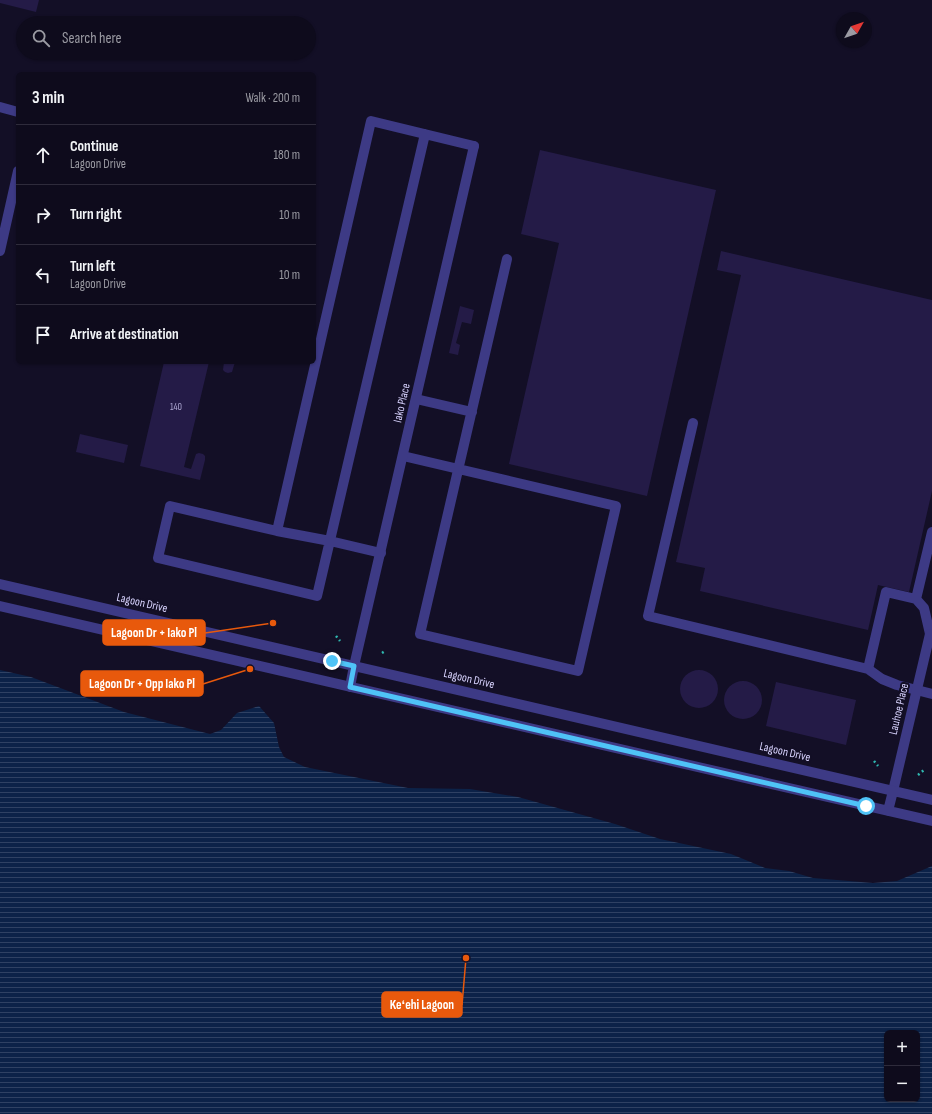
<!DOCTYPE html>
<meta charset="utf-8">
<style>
:root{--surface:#0e0b1c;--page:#1c1929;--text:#f1f3f6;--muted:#9b9ba3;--line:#2e2b3b}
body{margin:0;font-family:"Sofia Sans Condensed",sans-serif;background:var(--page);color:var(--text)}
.controls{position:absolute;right:12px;bottom:12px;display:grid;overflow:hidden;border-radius:6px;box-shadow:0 1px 3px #0004}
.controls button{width:36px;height:36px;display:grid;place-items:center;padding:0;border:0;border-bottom:1px solid var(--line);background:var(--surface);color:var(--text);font:20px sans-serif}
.compass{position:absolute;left:836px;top:12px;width:36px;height:36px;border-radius:50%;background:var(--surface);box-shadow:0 1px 3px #0004;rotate:50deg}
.stop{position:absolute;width:12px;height:12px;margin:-9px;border:3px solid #4fc3f7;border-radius:50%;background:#fff}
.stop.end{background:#4fc3f7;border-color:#fff;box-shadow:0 1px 4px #0008}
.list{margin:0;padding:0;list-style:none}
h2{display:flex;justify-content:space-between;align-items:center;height:52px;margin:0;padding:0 16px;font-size:17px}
h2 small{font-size:13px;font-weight:400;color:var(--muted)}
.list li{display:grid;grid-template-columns:26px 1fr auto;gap:12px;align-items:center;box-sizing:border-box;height:60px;padding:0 16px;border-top:1px solid var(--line)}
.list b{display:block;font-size:15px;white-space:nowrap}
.list p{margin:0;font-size:13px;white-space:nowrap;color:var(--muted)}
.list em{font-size:13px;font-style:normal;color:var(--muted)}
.icon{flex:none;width:22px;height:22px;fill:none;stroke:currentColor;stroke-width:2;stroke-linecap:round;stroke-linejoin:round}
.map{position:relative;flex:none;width:932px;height:1114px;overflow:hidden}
.search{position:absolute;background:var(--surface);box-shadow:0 1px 3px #0004;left:16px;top:16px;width:300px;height:44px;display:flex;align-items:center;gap:10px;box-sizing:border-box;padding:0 14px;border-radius:22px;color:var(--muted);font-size:15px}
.panel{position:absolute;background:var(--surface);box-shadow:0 1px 3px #0004;left:16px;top:72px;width:300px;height:292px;border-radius:6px}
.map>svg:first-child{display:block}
.water{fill:url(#water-rules);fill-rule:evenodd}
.building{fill:#241b47}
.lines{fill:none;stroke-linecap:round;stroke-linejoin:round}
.path{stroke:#2fb8b0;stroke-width:2.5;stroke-dasharray:2 3;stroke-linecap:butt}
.service{stroke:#3d3a85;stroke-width:10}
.minor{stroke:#3d3a85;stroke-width:10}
.tertiary{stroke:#3d3a85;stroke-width:10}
.route{stroke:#4fc3f7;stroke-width:5}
.labels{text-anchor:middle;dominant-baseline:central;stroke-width:4;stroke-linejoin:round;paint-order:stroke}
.number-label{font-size:10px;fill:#aca6d1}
.street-label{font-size:12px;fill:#d9d4ff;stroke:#130f26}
.leader{fill:none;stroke:#e8590c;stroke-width:1.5}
.callout-dot{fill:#e8590c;stroke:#130f26;stroke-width:1.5}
.callout{fill:#e8590c;stroke:#e8590c;stroke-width:1.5}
.callout-label{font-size:13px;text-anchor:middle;font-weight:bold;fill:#fff}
</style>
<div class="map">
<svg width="932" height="1114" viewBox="0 0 932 1114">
<defs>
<pattern id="water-rules" width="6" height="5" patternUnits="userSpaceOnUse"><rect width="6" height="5" fill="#0c2248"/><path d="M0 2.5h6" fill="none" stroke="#2f4163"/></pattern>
</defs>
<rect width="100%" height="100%" fill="#130f26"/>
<path class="water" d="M0,670L31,677L124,712L210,734L221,730L237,713L259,706L274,723L279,747L284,757L305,767L408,788L470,789L518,797L615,824L660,839L731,854L765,868L789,871L813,878L873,883L897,881L932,866V1114H0ZM887,1033H917V1099H887Z"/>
<path class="building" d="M0,0H39L36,12L0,3Z
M540,150L716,190L647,496L509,464L559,243L521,234Z
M721,251L932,300V491L909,592L878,585L868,630L700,591L705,568L676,562L741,275L717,270Z
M460,306L474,310L471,324L462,322L456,343L460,345L458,355L449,353Z
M164,362H209L184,467L191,469L196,454L199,453L203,454L205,456V460L200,480L140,466Z
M224,362H235L232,372L228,373L225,372L223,370Z
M80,434L128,445L124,463L76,452Z
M680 689a19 19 0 1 1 38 0a19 19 0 1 1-38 0Z
M724 700a19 19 0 1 1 38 0a19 19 0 1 1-38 0Z
M776,682L856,700L846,745L766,726Z"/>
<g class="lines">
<path class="path" d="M336,636L340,641
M382,653L385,651
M874,761L878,766
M918,775L924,770"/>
<path class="service" d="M0,107L18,112
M0,251L18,171
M416,399L472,412
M693,423L648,616L868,669L882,679L897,685L932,694
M403,456C474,473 545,489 616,506L578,671L420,634L507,259
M277,531L170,506L158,558L317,596L425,134
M381,553L330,541L277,531L371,121L474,146
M930,634L924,608L916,599L932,532
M868,669L886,592L916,599"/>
<path class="minor" d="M354,666L474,146
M893,791L930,634"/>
<path class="tertiary" d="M0,584L932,800
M0,606L932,821
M350,687L354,666
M888,811L893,791"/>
</g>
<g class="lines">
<path class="route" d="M332,661L354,666L350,687L866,806"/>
</g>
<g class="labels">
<g class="number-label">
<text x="176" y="407">140</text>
</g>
<g class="street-label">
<text transform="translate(402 403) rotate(-77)">Iako Place</text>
<text transform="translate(142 603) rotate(13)">Lagoon Drive</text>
<text transform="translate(469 679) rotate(13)">Lagoon Drive</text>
<text transform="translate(899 709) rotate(-77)">Lauhoe Place</text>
<text transform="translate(785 752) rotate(13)">Lagoon Drive</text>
</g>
</g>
<path class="leader" d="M273 623L205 633M250 669L203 684M466 958L462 1005"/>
<g class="callout-dot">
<circle cx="273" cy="623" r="4"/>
<circle cx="250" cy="669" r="4"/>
<circle cx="466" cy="958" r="4"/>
</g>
<g class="callout">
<rect x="103" y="620" width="102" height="25" rx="4"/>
<rect x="81" y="671" width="122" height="25" rx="4"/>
<rect x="382" y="992" width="80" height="25" rx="4"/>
</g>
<g class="callout-label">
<text x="154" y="637">Lagoon Dr + Iako Pl</text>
<text x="142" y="688">Lagoon Dr + Opp Iako Pl</text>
<text x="422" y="1009">Keʻehi Lagoon</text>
</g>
</svg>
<div class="controls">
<button>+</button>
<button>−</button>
</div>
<svg class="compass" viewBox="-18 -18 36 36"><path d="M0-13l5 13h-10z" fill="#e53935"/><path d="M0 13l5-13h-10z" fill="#9b9ba3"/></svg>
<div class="stop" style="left:866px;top:806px"></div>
<div class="stop end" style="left:332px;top:661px"></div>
<div class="search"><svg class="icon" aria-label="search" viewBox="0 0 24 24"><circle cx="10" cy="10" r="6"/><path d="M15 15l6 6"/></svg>Search here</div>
<section class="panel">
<h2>3 min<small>Walk · 200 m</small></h2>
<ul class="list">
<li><svg class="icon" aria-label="ahead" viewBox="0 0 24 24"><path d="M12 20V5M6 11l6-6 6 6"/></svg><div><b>Continue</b><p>Lagoon Drive</p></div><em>180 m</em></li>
<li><svg class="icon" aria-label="right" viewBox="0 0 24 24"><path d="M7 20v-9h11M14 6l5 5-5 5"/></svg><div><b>Turn right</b></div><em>10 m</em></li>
<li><svg class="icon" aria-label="left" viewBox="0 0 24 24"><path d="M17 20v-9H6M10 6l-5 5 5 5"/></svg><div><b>Turn left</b><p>Lagoon Drive</p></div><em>10 m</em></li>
<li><svg class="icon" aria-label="arrive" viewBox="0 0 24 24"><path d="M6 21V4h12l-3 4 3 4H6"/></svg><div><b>Arrive at destination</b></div></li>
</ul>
</section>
</div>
